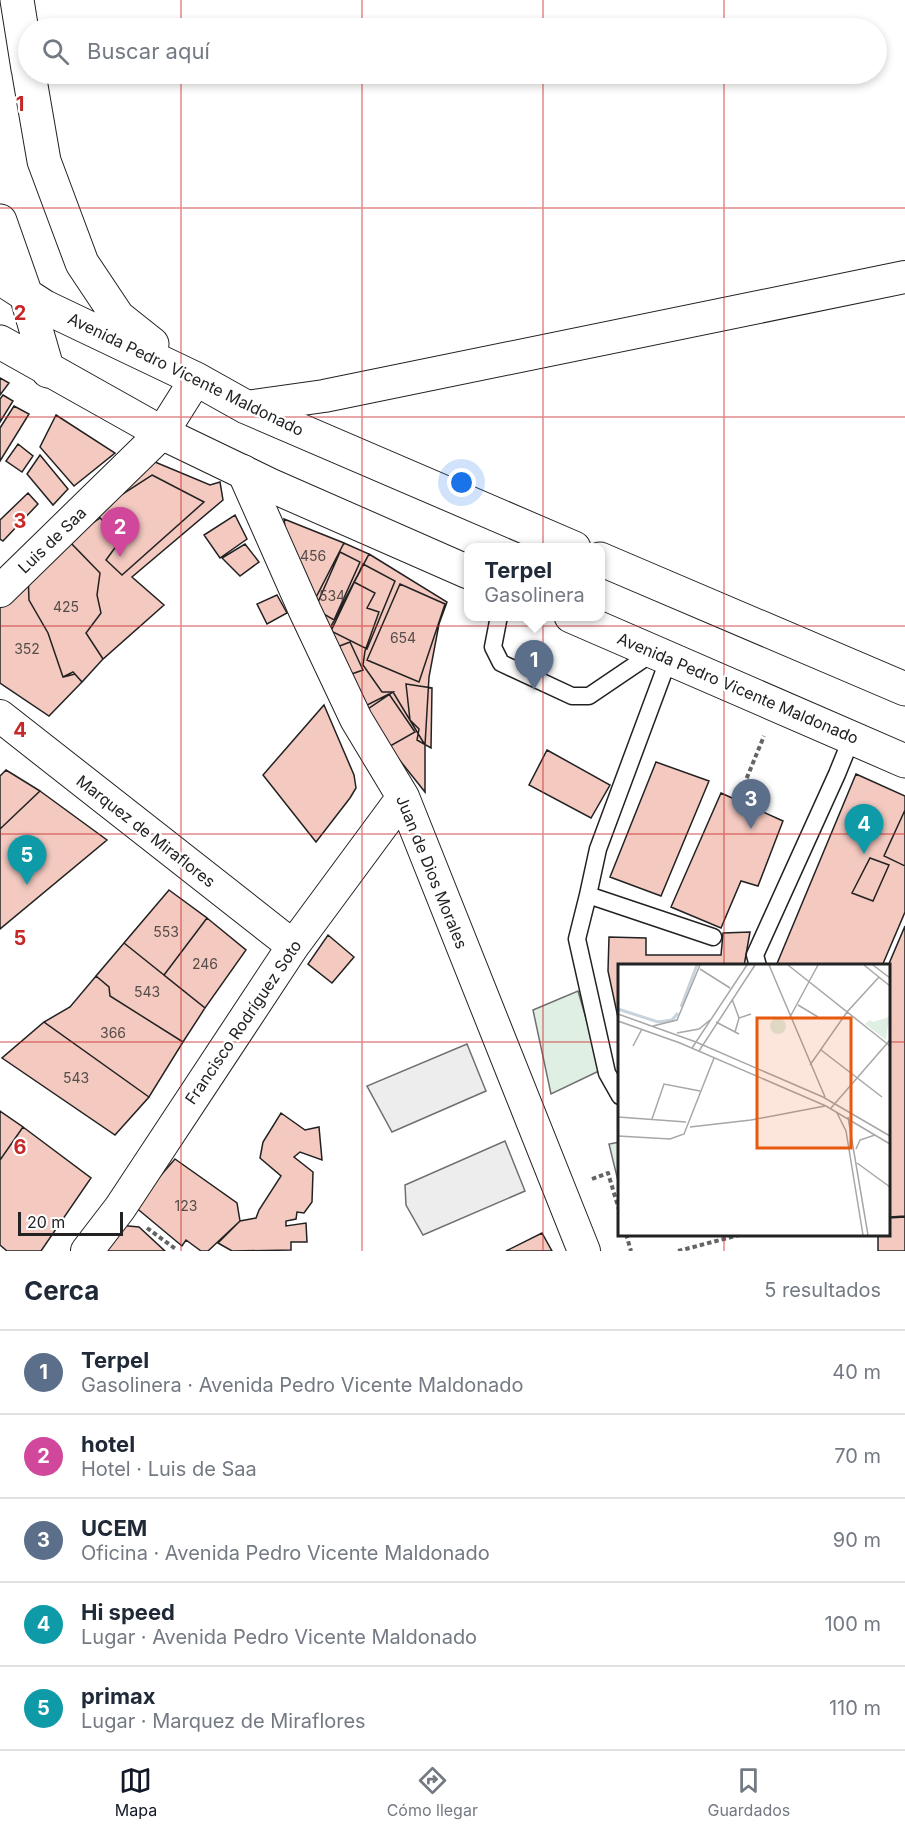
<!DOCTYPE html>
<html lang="es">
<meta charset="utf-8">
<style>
:root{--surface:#fff;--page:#f2f2f3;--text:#1f2937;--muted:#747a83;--line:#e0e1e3;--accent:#111827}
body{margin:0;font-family:Inter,sans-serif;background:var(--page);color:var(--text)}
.scale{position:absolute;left:18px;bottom:15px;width:105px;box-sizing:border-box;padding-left:6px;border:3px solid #222;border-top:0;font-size:16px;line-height:21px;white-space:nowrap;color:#222;-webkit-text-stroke:4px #fff;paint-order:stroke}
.you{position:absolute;left:462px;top:483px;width:21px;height:21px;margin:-15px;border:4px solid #fff;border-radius:50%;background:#1a73e8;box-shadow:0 0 0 9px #1a73e833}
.badge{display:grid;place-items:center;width:39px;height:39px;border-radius:50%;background:var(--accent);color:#fff;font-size:20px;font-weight:700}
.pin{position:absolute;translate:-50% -50px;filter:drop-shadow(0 2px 3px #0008)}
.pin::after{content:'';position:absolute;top:32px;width:21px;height:18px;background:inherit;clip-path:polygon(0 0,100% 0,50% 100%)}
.popup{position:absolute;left:464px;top:543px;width:141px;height:78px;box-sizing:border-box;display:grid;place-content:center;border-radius:12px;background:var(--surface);filter:drop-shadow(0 2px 4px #0005);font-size:20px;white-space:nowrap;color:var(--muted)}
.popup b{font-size:22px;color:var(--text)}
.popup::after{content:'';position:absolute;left:50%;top:100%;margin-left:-12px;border:12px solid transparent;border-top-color:var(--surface)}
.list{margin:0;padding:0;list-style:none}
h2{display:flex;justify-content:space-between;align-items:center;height:78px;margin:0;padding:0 24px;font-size:26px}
h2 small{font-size:20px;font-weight:400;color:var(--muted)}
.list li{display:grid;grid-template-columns:39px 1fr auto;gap:18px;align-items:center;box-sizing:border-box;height:84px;padding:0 24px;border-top:2px solid var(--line)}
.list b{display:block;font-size:22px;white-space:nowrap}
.list p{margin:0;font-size:20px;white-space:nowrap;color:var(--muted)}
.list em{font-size:20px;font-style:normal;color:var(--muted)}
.icon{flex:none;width:33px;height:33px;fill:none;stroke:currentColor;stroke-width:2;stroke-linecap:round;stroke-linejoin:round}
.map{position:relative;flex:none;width:905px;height:1251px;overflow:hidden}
.search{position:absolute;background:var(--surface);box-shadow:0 3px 9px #0003;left:18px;right:18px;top:18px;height:66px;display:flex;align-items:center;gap:15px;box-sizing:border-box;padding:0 21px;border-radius:33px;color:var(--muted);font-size:22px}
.sheet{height:498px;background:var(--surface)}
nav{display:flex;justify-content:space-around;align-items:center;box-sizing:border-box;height:84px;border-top:2px solid var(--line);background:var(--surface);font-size:16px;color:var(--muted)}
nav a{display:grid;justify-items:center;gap:3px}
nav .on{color:var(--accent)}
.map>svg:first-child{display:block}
.green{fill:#e0efe3;stroke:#6f6f6f;stroke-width:1.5}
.parking{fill:#ededed;stroke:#6f6f6f;stroke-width:1.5}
.building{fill:#f3c9c0;stroke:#222;stroke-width:1.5}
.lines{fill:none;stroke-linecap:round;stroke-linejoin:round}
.service-casing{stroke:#222;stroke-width:19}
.minor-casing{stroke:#222;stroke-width:34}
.primary-casing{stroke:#222;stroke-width:35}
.path{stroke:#646464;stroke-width:4;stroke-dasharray:4.5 3;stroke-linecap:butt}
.service{stroke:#fff;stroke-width:16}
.minor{stroke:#fff;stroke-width:32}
.primary{stroke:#fff;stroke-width:33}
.grid{fill:none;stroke:#c62828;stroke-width:1.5;stroke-opacity:0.55}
.labels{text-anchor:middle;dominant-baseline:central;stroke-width:4.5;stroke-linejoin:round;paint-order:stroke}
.number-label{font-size:14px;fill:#564c4a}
.street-label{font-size:16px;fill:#222;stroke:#fff}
.inset-river{fill:none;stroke:#c7d3dd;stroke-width:3}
.inset-road{fill:none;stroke:#a7a7a7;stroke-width:1.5}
.view{fill:#e8590c;fill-opacity:0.15;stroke:#e8590c;stroke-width:3}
.inset-edge{fill:none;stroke:#222;stroke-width:3}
.grid-label{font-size:20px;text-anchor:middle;font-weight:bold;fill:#c62828;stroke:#fff;stroke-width:4.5;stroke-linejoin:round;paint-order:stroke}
</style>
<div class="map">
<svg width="905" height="1251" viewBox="0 0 905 1251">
<rect width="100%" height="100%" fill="#fff"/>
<path class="green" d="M578,991L601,1070L551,1094L533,1010Z
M620,1142V1189L609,1144Z"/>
<path class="parking" d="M467,1044L486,1091L392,1132L367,1086Z
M505,1141L525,1191L423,1235L406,1205L405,1185Z"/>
<path class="building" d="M0,378L9,383L0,395Z
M3,395L13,401L0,422V399Z
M14,406L29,414L0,461V428Z
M56,415L115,453L74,486L40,447Z
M18,444L33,456L22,472L6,461Z
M40,455L68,489L53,505L27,474Z
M155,462L210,485L220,482L223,500L132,577L164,605L103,659L86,633L101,613L97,595L100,573L68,540L100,518L96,508Z
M152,475L204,502L122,575L106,560L120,541L95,512Z
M28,493L38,504L3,541L0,539V520Z
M235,515L247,539L220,558L204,535Z
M284,519L344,543L310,609L290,567Z
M68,540L100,573L97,595L101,613L86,633L103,659L82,682L75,674L63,677L48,633L29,600L28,573Z
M344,543L369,554L326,636L310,609Z
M245,544L259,562L240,576L222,558Z
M340,552L360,562L334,620L315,609Z
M369,554L447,602L439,624L429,677L425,745L393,692H382L363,665L365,651L379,612L367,608L375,593L354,582Z
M363,564L395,581L367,649L331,631Z
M28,573L29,600L48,633L63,677L73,672L82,682L49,716L0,683V601Z
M354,582L375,593L367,608L379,612L365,651L363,665L382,692H393L362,713L326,636Z
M400,584L445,604L419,682L367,660Z
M277,595L287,613L267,624L257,604Z
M350,642L363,670L346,676L332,649Z
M406,684L432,688L431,748L417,740L419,729L410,720Z
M393,692L425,745V792L362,713Z
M389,694L415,732L385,749L363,707Z
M324,705L354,775L356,788L350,798L316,842L263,775Z
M547,750L610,785L591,818L529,785Z
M656,762L709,781L661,896L610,877Z
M6,770L40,791L0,829V776Z
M856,774L905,796V912L882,966H776Z
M40,791L107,840L0,929V829Z
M721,793L783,821L758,886L741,881L721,928L671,907Z
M905,810V866L884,856Z
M870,858L889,865L873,901L852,893Z
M169,890L207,918L164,975L124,943Z
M207,918L246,950L205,1008L164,975Z
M905,926V1216L890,1217L888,966Z
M750,932L744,966H620V1027L608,971L609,937L646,938V955H721L723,933Z
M328,935L354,957L332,983L308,964Z
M124,943L205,1008L183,1042L110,996L109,987L96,976Z
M96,976L109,987L110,996L183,1042L149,1097L44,1022L70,1007Z
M44,1022L149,1097L115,1135L2,1058Z
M0,1111L23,1127L0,1160Z
M281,1113L305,1130L319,1127L322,1160L300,1152L294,1157L313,1172L312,1202L304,1213L297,1212L296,1219L286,1221V1226L306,1223L307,1242H291V1250L232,1251L218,1243L240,1221L256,1218L259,1210L281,1176L260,1158L263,1142Z
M23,1127L91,1178L41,1251H7L0,1245V1160Z
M175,1159L237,1203L240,1221L208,1251H201L186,1240L182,1246L134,1206Z
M905,1217V1251H878V1234H888V1218Z
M118,1225L139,1227L165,1251H104Z
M542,1233L552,1251H506Z"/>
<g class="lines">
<defs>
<path id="service" d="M499,616L493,647L501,663L572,696H589L654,652
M588,895L598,849L669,658
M758,966L755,955L837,774L852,737
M620,1096L607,1073L577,939L588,895L713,937"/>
<path id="minor" d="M246,407L324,396L905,277
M243,471L305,611L356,719L403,797L584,1251
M0,591L162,433L196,379
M0,716L293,946
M87,1251L120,1208L293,946L403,797"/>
<path id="primary" d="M17,0L28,69
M29,74L44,161L82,263L118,317L152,344
M0,221L26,295L48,371
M0,278L45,307L196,379L246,407L574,548
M0,342L162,433L270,485L468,572
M600,559L905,689
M571,616L905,761"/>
</defs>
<use href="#service" class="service-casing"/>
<use href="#minor" class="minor-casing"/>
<use href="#primary" class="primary-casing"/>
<path class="path" d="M741,792L764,736
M592,1179L608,1173L620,1213
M147,1228L177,1250
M626,1234L631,1251
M678,1251L743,1234"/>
<use href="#service" class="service"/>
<use href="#minor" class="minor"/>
<use href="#primary" class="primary"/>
</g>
<path class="grid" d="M181,0V28M362,0V28M543,0V28M724,0V28M181,74V1251M362,74V1251M543,74V1251M724,74V966M0,208H905M0,417H905M0,626H905M0,834H905M0,1042H620M888,1042H905M724,1234V1251"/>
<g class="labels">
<g class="number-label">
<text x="313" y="555">456</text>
<text x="332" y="595">534</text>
<text x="66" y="606">425</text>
<text x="403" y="637">654</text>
<text x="27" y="648">352</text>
<text x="166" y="931">553</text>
<text x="205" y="963">246</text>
<text x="147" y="991">543</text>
<text x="113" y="1032">366</text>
<text x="76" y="1077">543</text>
<text x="186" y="1205">123</text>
</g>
<g class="street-label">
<text transform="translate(186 374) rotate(26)">Avenida Pedro Vicente Maldonado</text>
<text transform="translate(52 540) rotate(-44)">Luis de Saa</text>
<text transform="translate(738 688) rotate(23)">Avenida Pedro Vicente Maldonado</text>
<text transform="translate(146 831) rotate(38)">Marquez de Miraflores</text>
<text transform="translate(432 872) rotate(68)">Juan de Dios Morales</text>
<text transform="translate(243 1022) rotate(-56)">Francisco Rodríguez Soto</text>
</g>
</g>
<g transform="translate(618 964)">
<rect width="272" height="272" fill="#fff"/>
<path d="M271,53L268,76L247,60L252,56L255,58ZM152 62a8 8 0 1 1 16 0a8 8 0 1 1-16 0Z" fill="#e0efe3"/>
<path class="inset-river" d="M63,43L79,1M0,45L40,58L54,56L60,49"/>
<path class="inset-road" d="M151,1L207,133M170,1L272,82M246,1L272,22M255,1L272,14M82,5L112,24M114,35L121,54M180,41L200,53M0,50L78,78L205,133L272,172M172,53L200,1M0,57L62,79L208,142L272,180M98,58L121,70M35,62L59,56L82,1M117,68L121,54L133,50M59,69L81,65L92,56M15,82L24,65M74,84L129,1M203,86L264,133M81,87L137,1M192,101L229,48L261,13M213,144L272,76M219,149L228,167L245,271M0,153L68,158M230,153L250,271M34,155L46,120L82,127M72,163L133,156L207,142M0,172L52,175L66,170L96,94M238,185L242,176L257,171M239,199L272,223"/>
<path class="view" d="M139,54H233V184H139Z"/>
<rect width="272" height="272" class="inset-edge"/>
</g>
<g class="grid-label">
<text x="20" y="111">1</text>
<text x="20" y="320">2</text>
<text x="20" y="528">3</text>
<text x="20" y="737">4</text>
<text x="20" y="945">5</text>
<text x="20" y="1154">6</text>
</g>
</svg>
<div class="scale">20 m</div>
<div class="you"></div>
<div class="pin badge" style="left:534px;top:690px;background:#5c6f8a">1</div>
<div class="popup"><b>Terpel</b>Gasolinera</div>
<div class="pin badge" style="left:120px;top:557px;background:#d1479c">2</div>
<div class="pin badge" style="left:751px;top:829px;background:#5c6f8a">3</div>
<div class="pin badge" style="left:864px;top:854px;background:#0f9aa8">4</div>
<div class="pin badge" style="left:27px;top:885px;background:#0f9aa8">5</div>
<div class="search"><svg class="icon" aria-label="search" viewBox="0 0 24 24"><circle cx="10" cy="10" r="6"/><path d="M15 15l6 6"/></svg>Buscar aquí</div>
</div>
<section class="sheet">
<h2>Cerca<small>5 resultados</small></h2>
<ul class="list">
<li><span class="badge" style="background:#5c6f8a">1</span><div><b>Terpel</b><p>Gasolinera · Avenida Pedro Vicente Maldonado</p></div><em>40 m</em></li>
<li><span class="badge" style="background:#d1479c">2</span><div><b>hotel</b><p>Hotel · Luis de Saa</p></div><em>70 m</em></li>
<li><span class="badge" style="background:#5c6f8a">3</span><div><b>UCEM</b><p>Oficina · Avenida Pedro Vicente Maldonado</p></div><em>90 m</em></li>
<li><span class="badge" style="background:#0f9aa8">4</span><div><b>Hi speed</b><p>Lugar · Avenida Pedro Vicente Maldonado</p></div><em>100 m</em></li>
<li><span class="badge" style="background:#0f9aa8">5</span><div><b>primax</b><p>Lugar · Marquez de Miraflores</p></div><em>110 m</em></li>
</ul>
</section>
<nav>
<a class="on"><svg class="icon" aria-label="map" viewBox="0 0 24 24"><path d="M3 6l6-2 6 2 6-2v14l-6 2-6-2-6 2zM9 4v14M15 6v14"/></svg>Mapa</a>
<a><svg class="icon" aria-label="directions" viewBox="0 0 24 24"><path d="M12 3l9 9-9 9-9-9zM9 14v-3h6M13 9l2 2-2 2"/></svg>Cómo llegar</a>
<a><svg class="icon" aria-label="saved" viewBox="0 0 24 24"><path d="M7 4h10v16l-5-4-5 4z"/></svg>Guardados</a>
</nav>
